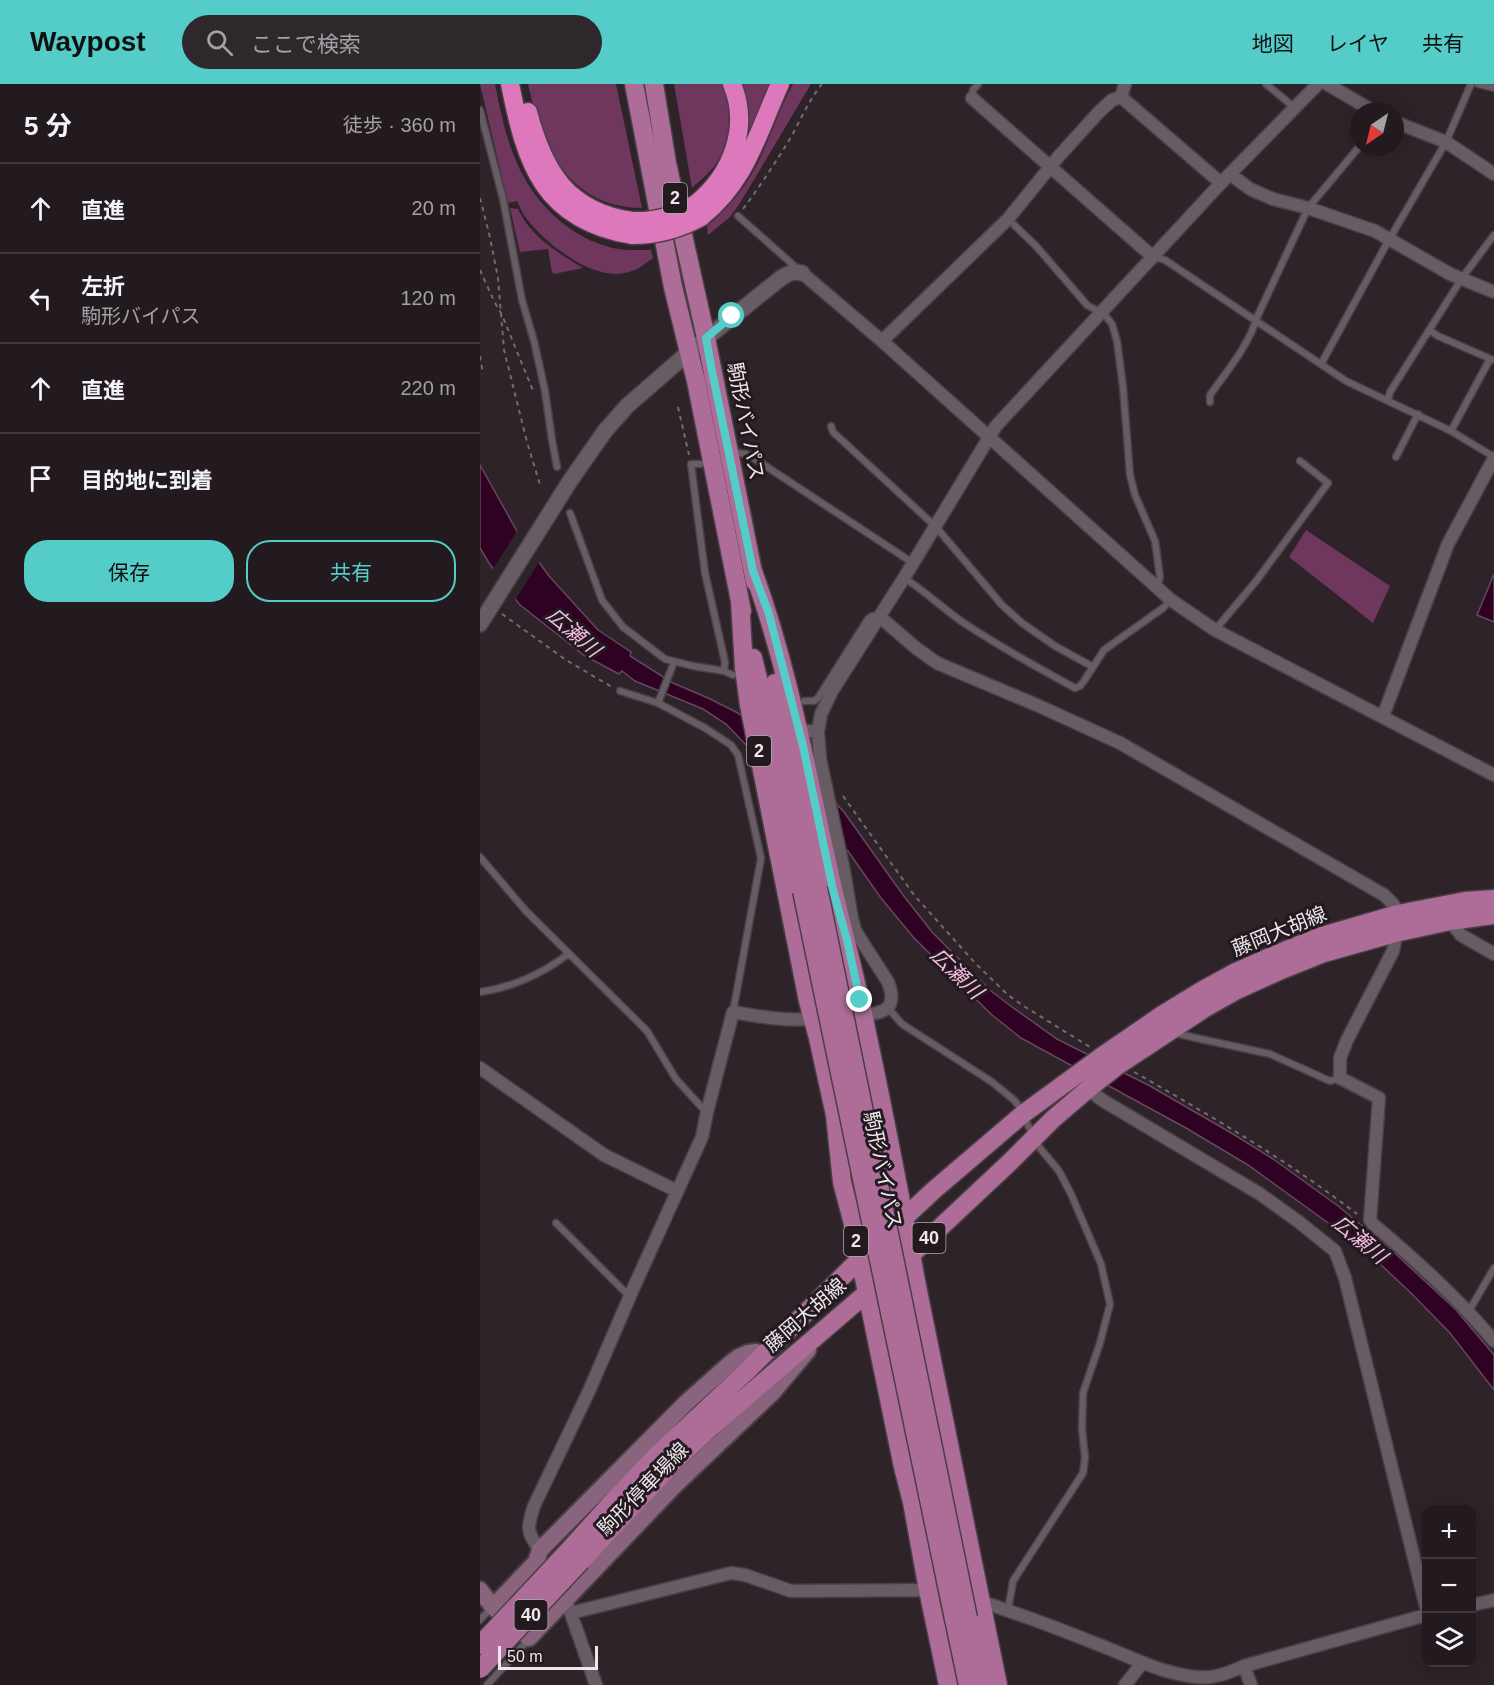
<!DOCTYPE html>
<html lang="ja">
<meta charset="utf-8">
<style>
:root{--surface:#221a1f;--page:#2e272c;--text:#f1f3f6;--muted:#a2a1a4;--line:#3f383d;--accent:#54cdc8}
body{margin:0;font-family:Arial,"Noto Sans JP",sans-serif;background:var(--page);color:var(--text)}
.controls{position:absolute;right:18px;bottom:18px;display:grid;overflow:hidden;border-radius:12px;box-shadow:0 6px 24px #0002}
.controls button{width:54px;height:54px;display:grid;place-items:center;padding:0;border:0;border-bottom:2px solid var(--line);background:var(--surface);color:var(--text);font:30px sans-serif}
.compass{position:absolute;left:870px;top:18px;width:54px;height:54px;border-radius:50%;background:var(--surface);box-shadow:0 6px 24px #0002;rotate:215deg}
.scale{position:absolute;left:18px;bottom:15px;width:100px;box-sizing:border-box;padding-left:6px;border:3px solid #ede6eb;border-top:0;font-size:16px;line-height:21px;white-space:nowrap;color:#ede6eb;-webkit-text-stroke:4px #231a20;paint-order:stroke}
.stop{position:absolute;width:18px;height:18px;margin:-14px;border:4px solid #54cdc8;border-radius:50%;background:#fff}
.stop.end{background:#54cdc8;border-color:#fff;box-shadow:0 2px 6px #0008}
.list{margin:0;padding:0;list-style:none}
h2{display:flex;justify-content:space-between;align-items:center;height:78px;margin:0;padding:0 24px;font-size:26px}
h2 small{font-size:20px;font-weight:400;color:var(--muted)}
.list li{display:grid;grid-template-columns:39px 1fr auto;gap:18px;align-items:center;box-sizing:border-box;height:90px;padding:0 24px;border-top:2px solid var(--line)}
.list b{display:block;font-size:22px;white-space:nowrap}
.list p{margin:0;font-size:20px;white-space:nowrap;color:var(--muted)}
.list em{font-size:20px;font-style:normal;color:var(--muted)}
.actions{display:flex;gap:12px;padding:18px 24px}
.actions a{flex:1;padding:14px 0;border:2px solid var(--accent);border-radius:24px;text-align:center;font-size:21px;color:var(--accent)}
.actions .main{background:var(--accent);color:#111}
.icon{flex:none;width:33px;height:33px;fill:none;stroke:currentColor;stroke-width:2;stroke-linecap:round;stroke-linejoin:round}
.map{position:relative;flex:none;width:1014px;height:1601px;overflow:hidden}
header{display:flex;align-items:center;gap:36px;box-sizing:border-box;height:84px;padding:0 30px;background:var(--accent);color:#111}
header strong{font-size:28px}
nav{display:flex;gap:33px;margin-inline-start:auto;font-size:21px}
.search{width:420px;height:54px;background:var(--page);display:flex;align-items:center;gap:15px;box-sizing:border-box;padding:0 21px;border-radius:33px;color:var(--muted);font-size:22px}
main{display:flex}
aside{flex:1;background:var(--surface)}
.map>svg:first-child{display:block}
.green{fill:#6f375d}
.water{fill:#2f0123;stroke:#68465f;stroke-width:1.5}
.pier{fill:#2d2329}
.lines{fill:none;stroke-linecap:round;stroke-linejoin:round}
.service-casing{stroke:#494046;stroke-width:9}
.minor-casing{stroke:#494046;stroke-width:15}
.tertiary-casing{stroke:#494046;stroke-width:18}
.secondary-casing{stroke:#494046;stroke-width:20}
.primary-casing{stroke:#494046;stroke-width:21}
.motorway-casing{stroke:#494046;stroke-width:21}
.path{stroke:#736b70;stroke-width:2;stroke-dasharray:4.5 4.5;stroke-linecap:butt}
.service{stroke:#675c63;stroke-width:6}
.minor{stroke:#675c63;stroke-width:12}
.tertiary{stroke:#675c63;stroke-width:15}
.secondary{stroke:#8a647d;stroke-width:16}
.primary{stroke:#ad6d98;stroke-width:18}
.motorway{stroke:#dc78bb;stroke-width:18}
.primary-bridge-casing{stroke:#494046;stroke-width:21;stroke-linecap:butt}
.motorway-bridge-casing{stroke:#494046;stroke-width:21;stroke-linecap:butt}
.primary-bridge{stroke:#ad6d98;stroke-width:18}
.motorway-bridge{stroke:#dc78bb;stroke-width:18}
.route{stroke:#54cdc8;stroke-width:8}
.labels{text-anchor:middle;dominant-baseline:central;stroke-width:6;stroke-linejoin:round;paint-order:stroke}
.shield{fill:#231a20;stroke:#b0a9ae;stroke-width:1.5}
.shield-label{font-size:18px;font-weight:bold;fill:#ede6eb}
.street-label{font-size:20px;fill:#ede6eb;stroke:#231a20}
.water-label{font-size:21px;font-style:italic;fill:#f6bbe0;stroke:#231a20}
</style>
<header>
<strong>Waypost</strong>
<div class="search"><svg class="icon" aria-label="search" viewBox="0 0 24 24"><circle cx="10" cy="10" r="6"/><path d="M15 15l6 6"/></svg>ここで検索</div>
<nav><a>地図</a><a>レイヤ</a><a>共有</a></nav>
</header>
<main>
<aside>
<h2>5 分<small>徒歩 · 360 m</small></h2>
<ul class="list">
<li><svg class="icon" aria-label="ahead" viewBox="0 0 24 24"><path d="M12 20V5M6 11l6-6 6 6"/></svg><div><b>直進</b></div><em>20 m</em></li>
<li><svg class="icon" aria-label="left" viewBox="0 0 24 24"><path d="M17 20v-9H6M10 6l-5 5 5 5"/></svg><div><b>左折</b><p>駒形バイパス</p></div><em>120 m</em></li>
<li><svg class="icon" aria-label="ahead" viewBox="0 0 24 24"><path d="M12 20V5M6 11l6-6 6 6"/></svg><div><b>直進</b></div><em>220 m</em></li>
<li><svg class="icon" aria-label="arrive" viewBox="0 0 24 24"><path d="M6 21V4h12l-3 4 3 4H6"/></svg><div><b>目的地に到着</b></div></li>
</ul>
<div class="actions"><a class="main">保存</a><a>共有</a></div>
</aside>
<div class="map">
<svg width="1014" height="1601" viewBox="0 0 1014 1601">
<rect width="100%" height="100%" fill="#2d2329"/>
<path class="green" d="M0,0H15C26,57 38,104 85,141C97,150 111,158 126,162C140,167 156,166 171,166L173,174C166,179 158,186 149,188C114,199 66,160 46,134C42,129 40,123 37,117L28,119Z
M48,0H136L162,124C88,123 62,63 48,0Z
M194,0H242C251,23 252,50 240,73C234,85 222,95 212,104Z
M259,0H290L267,57L263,55Z
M313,0H331L260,119L250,133L228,151L227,142C251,123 271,96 283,68C293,45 301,22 313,0Z
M30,124L38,125C51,153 78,169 103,184L74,190L72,188L68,165L40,168Z
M826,446L910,502L893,539L809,473Z"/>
<path class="water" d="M0,381L38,449L69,492L118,546L151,568L150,572L193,599L228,614L256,628L281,646L316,676L364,728L423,811L452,848L511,907L532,923L577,955L670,1002L753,1050L793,1075L858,1122L906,1161L976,1226L1014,1271V1306L970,1249L932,1210L898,1178L865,1151L768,1081L706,1044L541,954L512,931L434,854L401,814L368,767L246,640L223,625L155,597L142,587L139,590L105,572L39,520L9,479L0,464Z
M1014,490V538L997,531Z"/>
<path class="pier" d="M39,444L61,475L34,518L11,488Z"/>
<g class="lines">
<defs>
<path id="service" d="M786,0L815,24
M998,0L1014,4
M492,14L493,6L498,0
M0,26L23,115L42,216L54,257L65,307L72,356L77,383
M258,132L320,187
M528,135L556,162L607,221L625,231L632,240L637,257L643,303L650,391L655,411L675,457L680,493L677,502
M674,173L685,176L866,297L971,347L1014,373
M949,246L958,252L1013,276
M841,280L906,161L966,58L991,0
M908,316L910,308L982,194L1014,151
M730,318V311C748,286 769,261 778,231L828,124L879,63
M351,342L353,348L456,443L522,521L542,539L575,562L613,583
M971,347L1010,275
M258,369L266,370L275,375L433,479
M916,373L938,330
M221,380H211L225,489L245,578L244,587
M90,429L122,516L143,543L185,575L213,582L244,587L253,591
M424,494C447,508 465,527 487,541C522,564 558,584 595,604L600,602L604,597L624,566L683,524L691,516
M735,546L777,496L848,399L820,377
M140,607L178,619L225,644L251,661L258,671L281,774L253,928
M324,617H334L338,614L388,535L392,532L400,533
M178,619L194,578
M0,773L46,827L167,947L196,995L226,1028
M0,908C31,904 64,889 88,870
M408,924L422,940L512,998L534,1016L538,1021L559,1063L579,1087L591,1110L621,1180L630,1220L620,1259L603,1309L602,1345L605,1374L603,1389L533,1497L528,1526
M696,947L699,950L716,954L790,970L850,997L860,994
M76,1139L149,1212
M989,1227L1014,1184
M0,1536L12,1523
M7,1601L49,1555"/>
<path id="minor" d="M847,0L893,27
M641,13L741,99
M641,13L645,0
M492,14L673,173
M915,38L966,58L1014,90
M750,90L770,105L793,115L828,124L895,147L970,190L1014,208
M322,189L402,257L691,516L735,546L1014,691
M402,257L528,135L579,72L619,28L632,16L641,13
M400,533L436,564L457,579L559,622L640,659L904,811L913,820L918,830
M903,632L968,460L1014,374
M319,646L338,648L340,675L364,787L372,835L375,846L381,856L408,898C419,927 402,930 377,931
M338,648L341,630L352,607L424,494L516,342L741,99L838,0
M970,837L981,851L1014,870
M915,849V857L913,867L867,956L860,974V994L899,1014L890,1136L894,1141C937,1177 978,1214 1014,1257
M0,984L124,1071L197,1107
M608,1005L622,1016L780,1110L819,1138L855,1167L865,1194L946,1523
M60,1466C46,1448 47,1443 54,1422L109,1307L153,1205L222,1053L227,1028L253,928C282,933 309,938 338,934
M496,1516C537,1529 577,1544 617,1560C649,1572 682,1590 716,1593C734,1595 748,1589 764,1582L946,1531
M992,1521L1014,1516
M89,1524L116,1601
M91,1529L251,1489L265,1491L311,1507L448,1506L460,1508
M764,1582L771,1601
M645,1601L659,1583L660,1578"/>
<path id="tertiary" d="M0,540L90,397L125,347L147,322L209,268L301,194C309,189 313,187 322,189"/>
<path id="secondary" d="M0,1506L13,1523L49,1554L194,1402L292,1309L328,1266
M13,1523L56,1478L60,1466L66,1460L207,1318L252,1278L259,1273L268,1269L276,1268L284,1271"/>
<path id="primary" d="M154,0L193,203L216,297L262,527
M174,0L187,79L226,254L275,498
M273,487C311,591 329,701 354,809C365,856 378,902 387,949C405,1033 421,1117 437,1202C463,1335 491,1468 518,1601
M260,517L264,584L269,621L328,917L338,954L355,1031L362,1098L372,1136L423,1383L432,1418L448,1506L468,1601
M273,574L287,631L322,807
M295,599L338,804
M90,1465L133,1417L178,1370L266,1288L379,1176L454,1106L543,1030L621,973L682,931L723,906L756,888L792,872L839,853L918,830L985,817L1014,815
M101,1477L190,1382L230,1344L432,1170L530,1078L573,1035L608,1005L637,982L725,924L757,906L799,887L844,869L915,849L970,837L1014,831
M488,1534L502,1601
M474,1535L488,1601"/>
<path id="motorway" d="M30,0C46,80 63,136 152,151
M48,28C64,88 87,127 152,137
M217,119C252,90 270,43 252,0
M221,133C267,96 277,50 300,0"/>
</defs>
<use href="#service" class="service-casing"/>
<use href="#minor" class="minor-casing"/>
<use href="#tertiary" class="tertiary-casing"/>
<use href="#secondary" class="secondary-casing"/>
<use href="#primary" class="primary-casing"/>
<use href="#motorway" class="motorway-casing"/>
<path class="path" d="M0,114L9,149L18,194L24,266L47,358L61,404
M263,125C280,102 296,78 311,53C321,35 329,16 342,0
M0,186L14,217L22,231L54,309
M0,272L3,290
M198,323L209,371
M22,530L86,576L132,603
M363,712L434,811L496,880L528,911L542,921L610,963
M654,988C731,1032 807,1076 877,1130"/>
<use href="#service" class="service"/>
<use href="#minor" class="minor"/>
<use href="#tertiary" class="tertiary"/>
<use href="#secondary" class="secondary"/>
<use href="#primary" class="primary"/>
<use href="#motorway" class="motorway"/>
<defs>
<path id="primary-bridge" d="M338,804L488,1534
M322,807L474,1535
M0,1561L90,1465
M0,1585L101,1477"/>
<path id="motorway-bridge" d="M152,137C176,138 197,132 217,119
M152,151C178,151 199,145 221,133"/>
</defs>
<use href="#primary-bridge" class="primary-bridge-casing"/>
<use href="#motorway-bridge" class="motorway-bridge-casing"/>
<use href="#primary-bridge" class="primary-bridge"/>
<use href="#motorway-bridge" class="motorway-bridge"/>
</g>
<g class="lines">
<path class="route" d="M252,232L226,254L231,282L273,487L289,530L323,662L353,806L367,856L380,916"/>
</g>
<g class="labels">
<g class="shield">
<rect x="183" y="99" width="24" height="30" rx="4.5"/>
<rect x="267" y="652" width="24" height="30" rx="4.5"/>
<rect x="432.5" y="1139" width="33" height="30" rx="4.5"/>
<rect x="364" y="1142" width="24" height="30" rx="4.5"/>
<rect x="34.5" y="1516" width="33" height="30" rx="4.5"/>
</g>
<g class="shield-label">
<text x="195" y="114">2</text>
<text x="279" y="667">2</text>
<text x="449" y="1154">40</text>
<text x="376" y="1157">2</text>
<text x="51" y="1531">40</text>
</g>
<g class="street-label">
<text transform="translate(266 337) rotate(79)">駒形バイパス</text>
<text transform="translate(799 847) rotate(-22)">藤岡大胡線</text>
<text transform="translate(403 1086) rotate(78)">駒形バイパス</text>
<text transform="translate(325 1231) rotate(-41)">藤岡大胡線</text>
<text transform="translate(163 1405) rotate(-46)">駒形停車場線</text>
</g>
<g class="water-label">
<text transform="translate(94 548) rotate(41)">広瀬川</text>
<text transform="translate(477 889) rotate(44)">広瀬川</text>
<text transform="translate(880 1155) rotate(40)">広瀬川</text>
</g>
</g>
</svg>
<div class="controls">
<button>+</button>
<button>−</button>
<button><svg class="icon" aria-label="layers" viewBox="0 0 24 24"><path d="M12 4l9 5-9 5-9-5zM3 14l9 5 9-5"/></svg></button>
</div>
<svg class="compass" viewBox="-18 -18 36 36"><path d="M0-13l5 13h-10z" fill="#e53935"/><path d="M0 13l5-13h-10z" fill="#a2a1a4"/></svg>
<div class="scale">50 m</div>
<div class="stop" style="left:252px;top:232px"></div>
<div class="stop end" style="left:380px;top:916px"></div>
</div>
</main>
